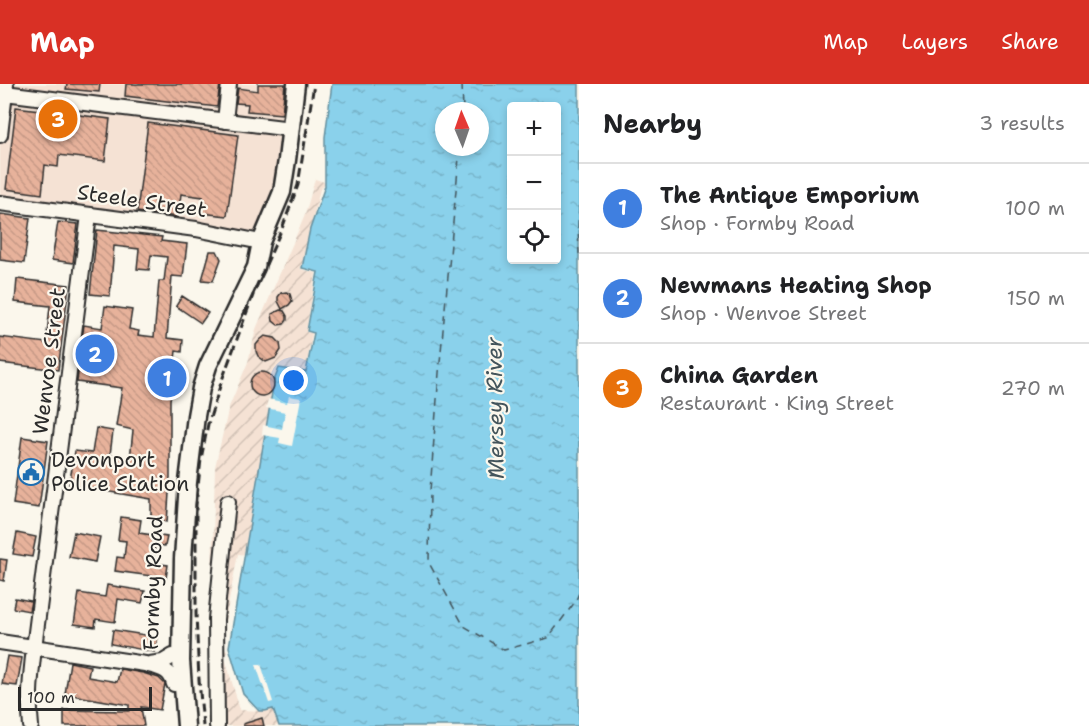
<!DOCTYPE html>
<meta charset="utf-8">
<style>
:root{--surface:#fff;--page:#f2f2f2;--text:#202124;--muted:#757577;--line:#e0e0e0;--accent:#d93025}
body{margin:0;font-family:"Shantell Sans",sans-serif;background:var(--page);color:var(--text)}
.controls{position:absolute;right:18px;top:18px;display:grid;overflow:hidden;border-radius:6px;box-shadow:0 3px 9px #0003}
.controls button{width:54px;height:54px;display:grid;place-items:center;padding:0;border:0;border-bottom:2px solid var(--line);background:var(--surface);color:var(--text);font:30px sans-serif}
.compass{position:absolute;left:435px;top:18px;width:54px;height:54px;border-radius:50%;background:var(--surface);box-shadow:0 3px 9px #0003;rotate:358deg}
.scale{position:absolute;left:18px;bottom:15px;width:134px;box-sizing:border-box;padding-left:6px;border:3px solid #2b2b2b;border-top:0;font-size:16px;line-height:21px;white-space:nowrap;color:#2b2b2b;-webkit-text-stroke:4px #fbf7ec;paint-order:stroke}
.you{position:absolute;left:294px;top:297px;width:21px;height:21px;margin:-15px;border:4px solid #fff;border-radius:50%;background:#1a73e8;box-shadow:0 0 0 9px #1a73e833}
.badge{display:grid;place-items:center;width:39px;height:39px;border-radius:50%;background:var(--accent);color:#fff;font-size:20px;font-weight:700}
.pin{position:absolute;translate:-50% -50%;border:3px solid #fff;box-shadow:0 2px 6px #0006}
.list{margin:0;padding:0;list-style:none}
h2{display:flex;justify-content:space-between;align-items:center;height:78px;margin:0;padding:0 24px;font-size:26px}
h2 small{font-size:20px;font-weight:400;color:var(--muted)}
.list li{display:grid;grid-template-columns:39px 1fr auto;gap:18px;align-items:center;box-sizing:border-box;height:90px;padding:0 24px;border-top:2px solid var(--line)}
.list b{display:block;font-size:22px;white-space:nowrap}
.list p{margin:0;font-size:20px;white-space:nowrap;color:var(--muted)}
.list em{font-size:20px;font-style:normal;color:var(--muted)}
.icon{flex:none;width:33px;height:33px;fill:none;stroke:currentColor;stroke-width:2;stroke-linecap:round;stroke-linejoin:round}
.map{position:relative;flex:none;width:579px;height:642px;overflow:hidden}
header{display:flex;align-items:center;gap:36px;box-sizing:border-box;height:84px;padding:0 30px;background:var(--accent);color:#fff}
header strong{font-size:28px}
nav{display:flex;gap:33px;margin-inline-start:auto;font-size:21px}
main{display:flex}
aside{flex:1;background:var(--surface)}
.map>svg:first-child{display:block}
.built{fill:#f5e2d4}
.industrial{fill:url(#industrial-furrows)}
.water{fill:url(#water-ripples);stroke:#648f9e;stroke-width:1.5;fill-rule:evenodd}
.pier{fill:#fbf7ec}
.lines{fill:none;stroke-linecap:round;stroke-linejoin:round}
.ferry{stroke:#43545b;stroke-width:1.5;stroke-dasharray:8 6;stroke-linecap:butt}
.building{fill:url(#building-back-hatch);stroke:#2b2b2b;stroke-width:1.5}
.minor-casing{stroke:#2b2b2b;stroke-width:18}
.major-casing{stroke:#2b2b2b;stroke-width:21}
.minor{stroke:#fbf7ec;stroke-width:14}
.major{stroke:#fbf7ec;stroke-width:16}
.rail{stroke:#2b2b2b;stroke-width:3;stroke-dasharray:9 4.5;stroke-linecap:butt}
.labels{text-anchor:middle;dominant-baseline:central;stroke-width:4.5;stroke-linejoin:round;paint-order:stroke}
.street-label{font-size:21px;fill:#2b2b2b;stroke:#fbf7ec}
.poi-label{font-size:21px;fill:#2b2b2b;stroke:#fbf7ec;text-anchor:start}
.water-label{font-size:22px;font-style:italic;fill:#43545b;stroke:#fbf7ec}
</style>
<header>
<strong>Map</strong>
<nav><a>Map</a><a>Layers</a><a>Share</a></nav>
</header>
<main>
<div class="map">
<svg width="579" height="642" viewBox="0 0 579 642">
<defs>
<pattern id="industrial-furrows" width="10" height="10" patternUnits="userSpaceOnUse" patternTransform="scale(1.5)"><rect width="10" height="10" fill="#f5e2d4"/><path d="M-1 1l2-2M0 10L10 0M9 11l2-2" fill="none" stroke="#d2c2b6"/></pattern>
<pattern id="water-ripples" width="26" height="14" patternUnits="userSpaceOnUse" patternTransform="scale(1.5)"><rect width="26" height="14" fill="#8ad1eb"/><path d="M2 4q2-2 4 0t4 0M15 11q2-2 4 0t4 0" fill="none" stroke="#77b4ca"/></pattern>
<pattern id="building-back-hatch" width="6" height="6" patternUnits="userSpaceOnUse" patternTransform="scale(1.5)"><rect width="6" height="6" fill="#e7b29b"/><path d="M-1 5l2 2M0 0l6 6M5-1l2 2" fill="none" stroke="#c69986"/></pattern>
</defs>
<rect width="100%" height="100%" fill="#fbf7ec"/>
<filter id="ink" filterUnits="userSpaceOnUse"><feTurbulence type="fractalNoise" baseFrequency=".0167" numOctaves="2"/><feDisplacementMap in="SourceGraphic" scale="12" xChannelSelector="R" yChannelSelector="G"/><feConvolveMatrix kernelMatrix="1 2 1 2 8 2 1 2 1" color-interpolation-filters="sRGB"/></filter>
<g filter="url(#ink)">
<path class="built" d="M0,0H296L287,76L261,158L8,116L0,110Z"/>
<path class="industrial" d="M315,95L327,99L320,105L301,185L316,189L306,248L312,249L294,365L248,471L238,470L220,564L227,566L225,574L240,626L265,627L273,625L279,642H218L210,565L215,383L229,323L248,278L256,245L305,131Z"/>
<path class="water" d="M332,0H579V642H279L273,625L265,627H259L243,610L229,563L274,297L279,284L306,288L314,249L307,247L318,188L302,184L310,145L325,102V53ZM512,22H556V176H512ZM444,27H480V63H444Z"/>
<path class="pier" d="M289,312L301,314L292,362L279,359L280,354L262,351L263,341L282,345L285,328L266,324L268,315L287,319Z
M261,580L273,618L269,619L256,581Z"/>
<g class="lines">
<path class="ferry" d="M462,0L463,27
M460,63L439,289L430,407L429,479L464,542L504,566L548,554L575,518L579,509
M579,122L578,143L579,170"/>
</g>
<path class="building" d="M67,0H100L99,8L66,5Z
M126,0H220L217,23L125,12Z
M258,0H285L282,30L247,27L248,20L236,19L238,4L258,7Z
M16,23L110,35L105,77L59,71L58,83L45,81L42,110L6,105Z
M148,39L238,51L227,132L201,129L203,113L181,110L178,133L137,128Z
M0,130L30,134L24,179L0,176Z
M58,138L78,140L73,179L52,176Z
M97,146L162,153L161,157L187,160L183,193L172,192L167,254L183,256L182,268L176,267L170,316V395L167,438L151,435V415L69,401L75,367L92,369L96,344L113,347L110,371L130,375L133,346L116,342L122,304L77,298L79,280L84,281L86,267L87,256L82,255L84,241L102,244L105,222L132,226L129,245L139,247L138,251L154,253L159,197H164L167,173L151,171L149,186L137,185L139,165L114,162L110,212L90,210Z
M210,167H217L221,175L213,197L202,196Z
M17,195L69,201L58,286L0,279V253L46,259L50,222L15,218Z
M286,208L290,210L292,217L289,221L282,225L278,217V213L281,209Z
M182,212L208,229L201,239L176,222Z
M280,226L284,227L287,232V236L284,240L278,241L273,237L272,230Z
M265,252L275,254L280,259L281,266L276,274L266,278L258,272L256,267V261L260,256Z
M250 300a12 12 0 1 1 24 0a12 12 0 1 1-24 0Z
M22,353L48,357L39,424L13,420Z
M121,433L141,436L139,449L167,453L165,462L155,461L153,479L168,481L166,494L115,487L117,473L124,474L126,457L118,456Z
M74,448L100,453L95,478L69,473Z
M17,449L36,453L32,473L13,470Z
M0,475L7,476L4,497L0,496Z
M107,501L145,507L142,519L118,515L115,538L96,535L95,543L74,540L79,509L105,513Z
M15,514L31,517L29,527L13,524Z
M113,546L158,553L155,568L111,560Z
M7,572L22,574L17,602L2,600Z
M70,578L90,582L88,593L117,598L120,585L143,589L159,594L165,600L160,626L141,623L144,642H64V626L129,627V621L65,610Z
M262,634L264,642H243V640Z"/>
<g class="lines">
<defs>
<path id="minor" d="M5,9L291,45
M225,37L229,0
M0,51L6,0
M0,119L196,145L261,158
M0,558L145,580C159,584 170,584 174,600
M150,580L163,578L173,572
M31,642C28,616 31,590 34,564L89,131
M217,642L216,535L228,418"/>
<path id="major" d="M186,642L181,577L183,475L188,398L196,332L201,304L208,282L256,183L261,158L282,108L287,76L296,0"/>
</defs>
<use href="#minor" class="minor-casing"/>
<use href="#major" class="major-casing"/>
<use href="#minor" class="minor"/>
<use href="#major" class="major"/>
<path class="rail" d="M203,642L199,596L196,530V421L201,375L208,340L221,299L256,203L283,142L298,101L314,0"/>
</g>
</g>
<defs>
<symbol id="civic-ring" viewBox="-11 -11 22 22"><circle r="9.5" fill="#fbf7ec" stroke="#1f6fb2" stroke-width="1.5"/><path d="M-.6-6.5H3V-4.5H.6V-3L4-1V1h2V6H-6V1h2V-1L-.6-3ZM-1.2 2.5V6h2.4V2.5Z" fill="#1f6fb2"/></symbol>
</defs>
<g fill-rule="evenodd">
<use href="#civic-ring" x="16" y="373" width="30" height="30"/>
</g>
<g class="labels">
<g class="street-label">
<text transform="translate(142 117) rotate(8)">Steele Street</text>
<text transform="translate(49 277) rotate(-83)">Wenvoe Street</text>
<text transform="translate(153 499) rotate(-88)">Formby Road</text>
</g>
<g class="poi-label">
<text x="51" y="376">Devonport<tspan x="51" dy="24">Police Station</tspan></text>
</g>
<g class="water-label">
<text transform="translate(495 324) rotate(-91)">Mersey River</text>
</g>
</g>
</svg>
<div class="controls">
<button>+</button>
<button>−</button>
<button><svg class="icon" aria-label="locate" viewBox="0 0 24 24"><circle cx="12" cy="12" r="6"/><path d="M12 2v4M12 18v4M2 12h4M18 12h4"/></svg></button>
</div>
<svg class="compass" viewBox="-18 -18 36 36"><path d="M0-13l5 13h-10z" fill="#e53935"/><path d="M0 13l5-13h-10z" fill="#757577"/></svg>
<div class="scale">100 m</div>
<div class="you"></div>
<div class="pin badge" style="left:167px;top:294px;background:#3f7fe0">1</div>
<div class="pin badge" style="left:95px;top:270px;background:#3f7fe0">2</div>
<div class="pin badge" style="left:58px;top:35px;background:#e8710a">3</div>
</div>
<aside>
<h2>Nearby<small>3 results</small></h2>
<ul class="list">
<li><span class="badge" style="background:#3f7fe0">1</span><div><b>The Antique Emporium</b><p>Shop · Formby Road</p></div><em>100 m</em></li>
<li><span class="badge" style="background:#3f7fe0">2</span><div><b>Newmans Heating Shop</b><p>Shop · Wenvoe Street</p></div><em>150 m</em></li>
<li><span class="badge" style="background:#e8710a">3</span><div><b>China Garden</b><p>Restaurant · King Street</p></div><em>270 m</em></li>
</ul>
</aside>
</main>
